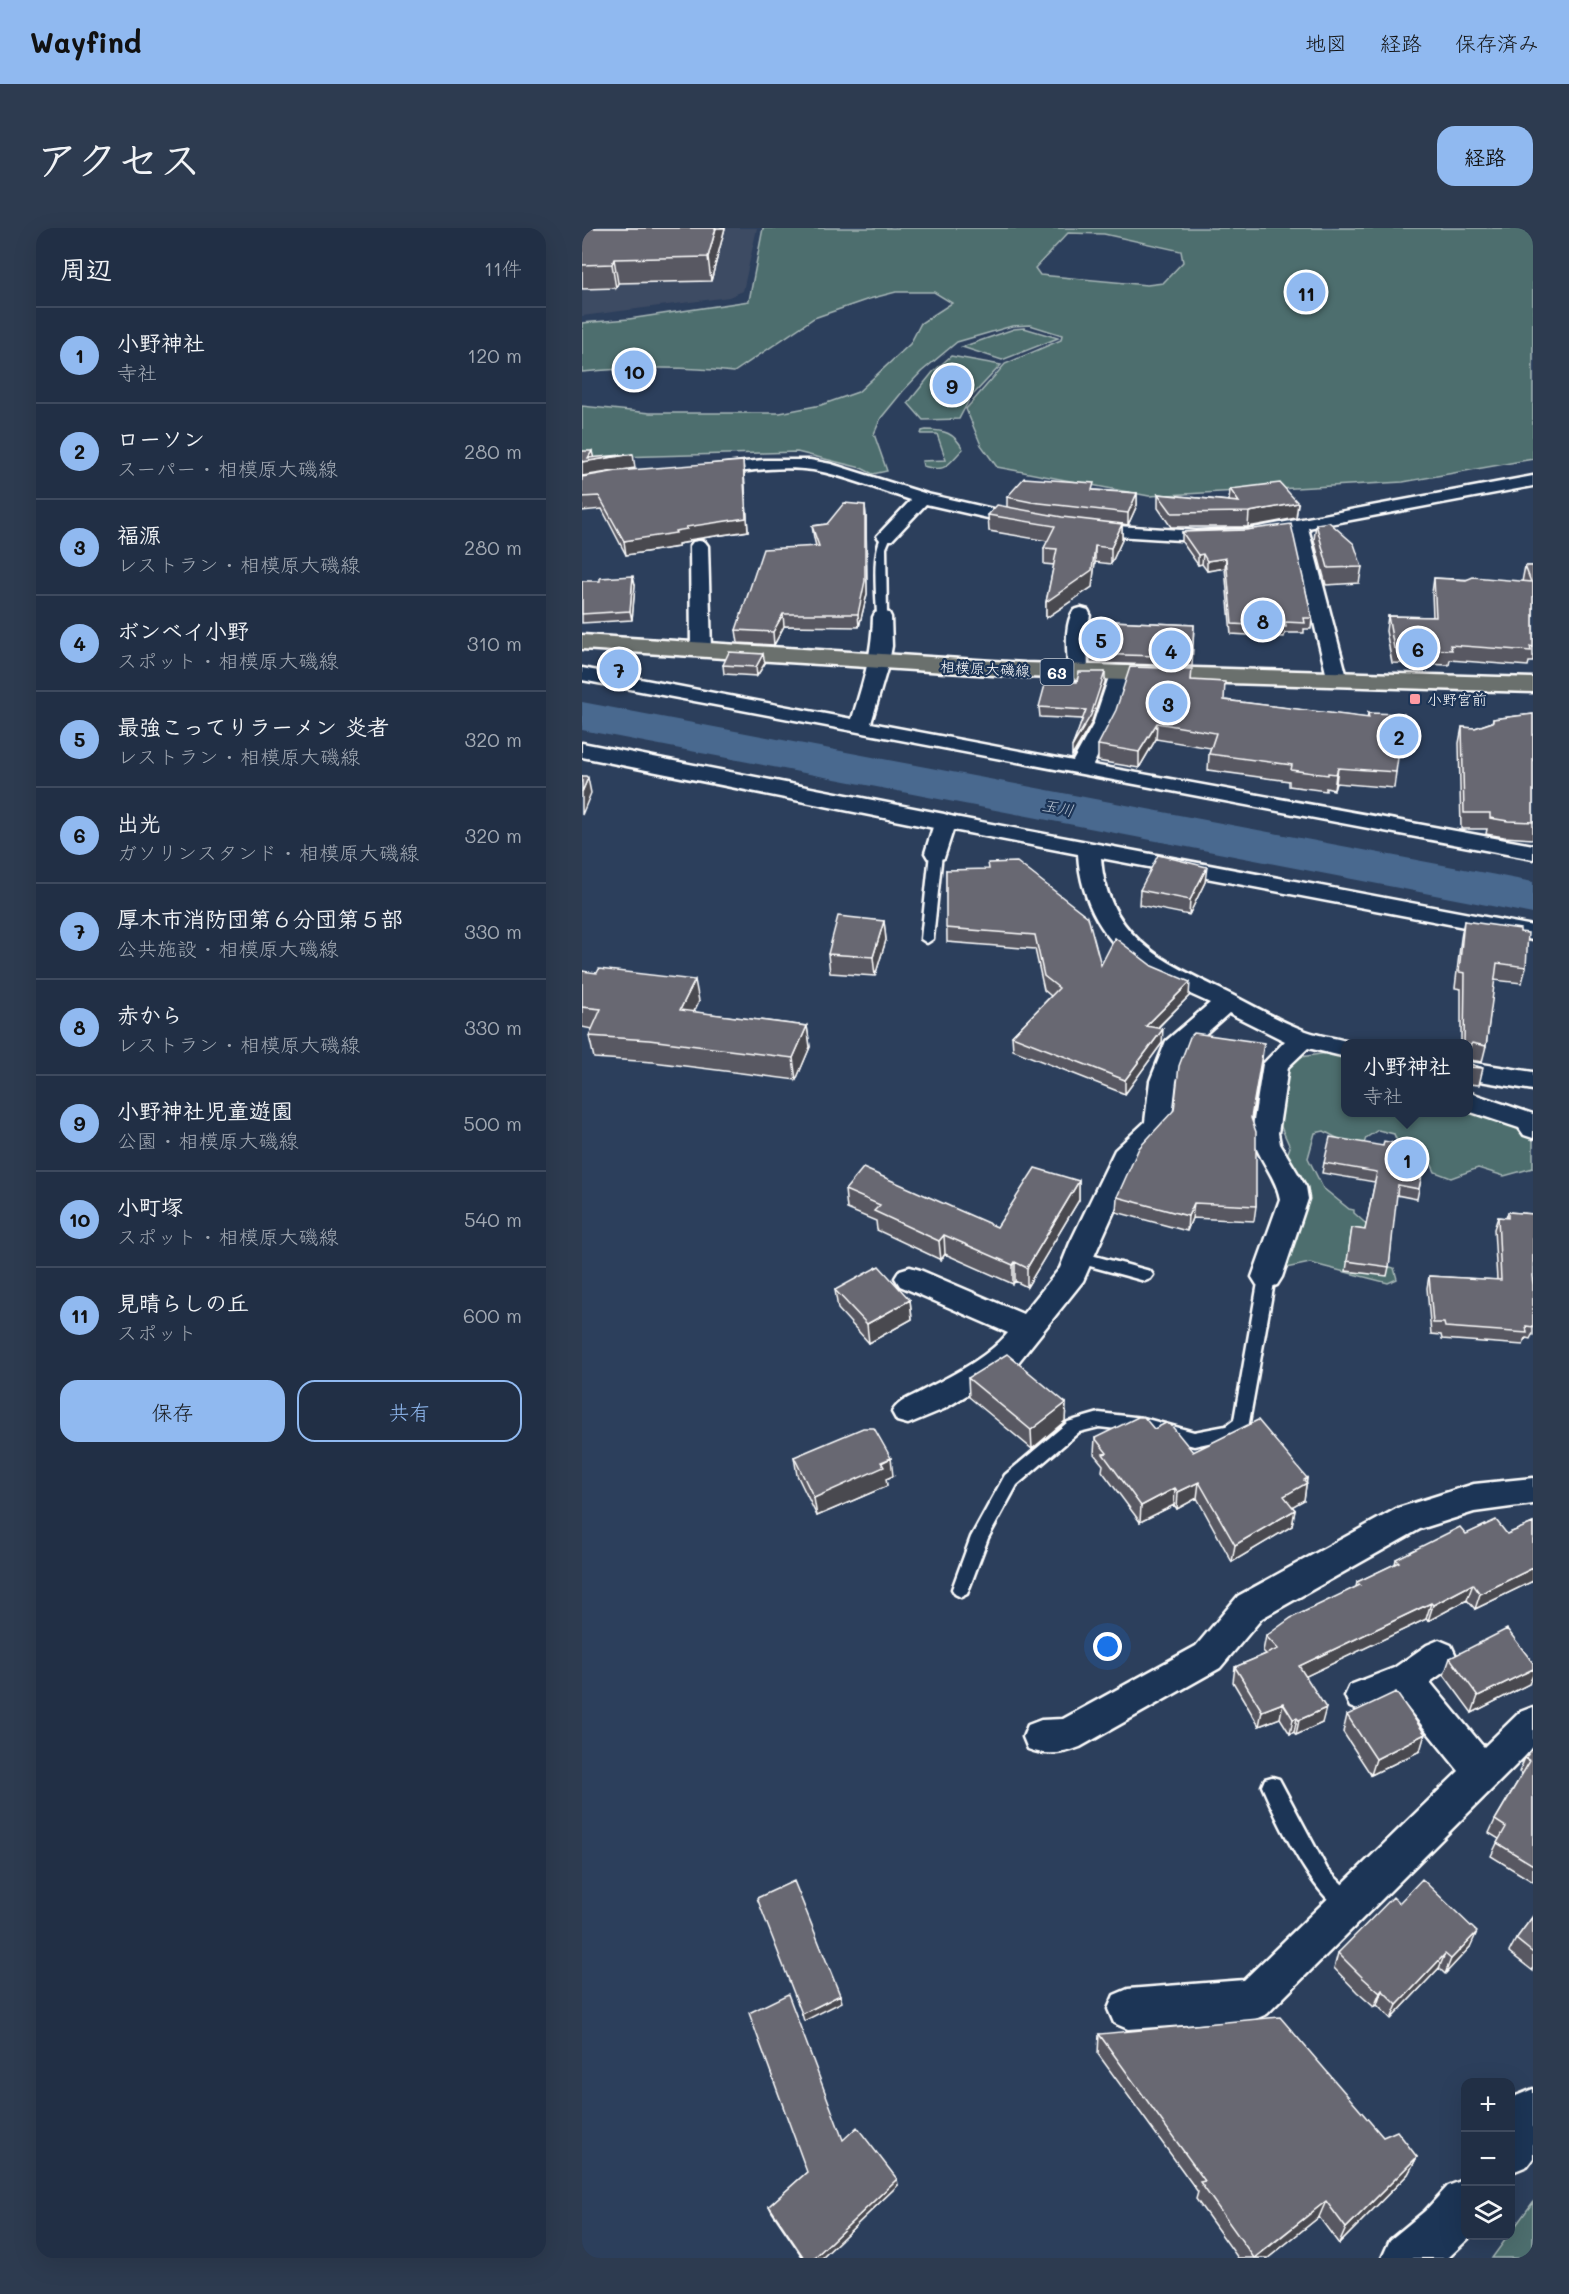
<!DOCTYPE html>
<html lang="ja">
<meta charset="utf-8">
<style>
:root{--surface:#212f45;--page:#2d3b50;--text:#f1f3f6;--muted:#a2a9b3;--line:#3e4a5e;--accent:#90b9f0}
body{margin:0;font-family:Mali,"Klee One",sans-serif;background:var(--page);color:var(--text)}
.controls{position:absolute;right:18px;bottom:18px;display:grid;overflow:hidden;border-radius:12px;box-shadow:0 6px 24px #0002}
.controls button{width:54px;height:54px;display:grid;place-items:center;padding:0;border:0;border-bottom:2px solid var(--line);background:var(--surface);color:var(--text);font:30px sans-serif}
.you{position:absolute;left:526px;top:1419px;width:21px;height:21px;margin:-15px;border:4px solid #fff;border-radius:50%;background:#1a73e8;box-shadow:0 0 0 9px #1a73e833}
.badge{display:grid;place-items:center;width:39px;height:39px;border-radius:50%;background:var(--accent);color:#111;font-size:20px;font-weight:700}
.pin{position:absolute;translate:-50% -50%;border:3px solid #fff;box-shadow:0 2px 6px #0006}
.popup{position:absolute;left:759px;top:811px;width:132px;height:78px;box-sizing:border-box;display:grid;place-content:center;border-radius:12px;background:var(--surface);filter:drop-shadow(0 2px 4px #0005);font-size:20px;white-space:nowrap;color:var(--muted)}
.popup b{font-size:22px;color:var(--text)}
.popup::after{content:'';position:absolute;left:50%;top:100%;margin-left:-12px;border:12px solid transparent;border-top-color:var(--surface)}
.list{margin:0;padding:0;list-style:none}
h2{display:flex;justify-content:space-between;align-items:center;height:78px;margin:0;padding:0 24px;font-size:26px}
h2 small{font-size:20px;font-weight:400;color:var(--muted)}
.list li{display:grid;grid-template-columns:39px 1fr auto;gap:18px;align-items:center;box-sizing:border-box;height:96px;padding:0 24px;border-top:2px solid var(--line)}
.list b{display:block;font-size:22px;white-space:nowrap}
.list p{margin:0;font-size:20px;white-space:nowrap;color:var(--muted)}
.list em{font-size:20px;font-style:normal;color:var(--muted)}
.actions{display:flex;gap:12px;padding:18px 24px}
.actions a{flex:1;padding:14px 0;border:2px solid var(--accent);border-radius:18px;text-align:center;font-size:21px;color:var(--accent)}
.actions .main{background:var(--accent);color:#111}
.icon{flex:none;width:33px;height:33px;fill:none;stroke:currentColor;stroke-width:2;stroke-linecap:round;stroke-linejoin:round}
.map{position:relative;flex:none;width:951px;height:2030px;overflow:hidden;border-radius:18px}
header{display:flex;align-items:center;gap:36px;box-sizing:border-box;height:84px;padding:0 30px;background:var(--accent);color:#111}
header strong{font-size:28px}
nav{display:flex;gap:33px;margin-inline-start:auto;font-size:21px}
.intro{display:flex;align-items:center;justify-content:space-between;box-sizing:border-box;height:144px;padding:0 36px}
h1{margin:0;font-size:42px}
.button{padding:15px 27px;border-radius:18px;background:var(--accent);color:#111;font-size:21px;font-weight:700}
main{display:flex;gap:36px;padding:0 36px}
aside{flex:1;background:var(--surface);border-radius:18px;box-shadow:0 6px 24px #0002}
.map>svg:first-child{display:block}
.built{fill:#3e4b63}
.green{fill:#4d6e6e;stroke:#a6b6b6;stroke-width:1.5;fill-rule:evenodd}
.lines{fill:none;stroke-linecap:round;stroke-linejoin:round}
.river{fill:#49698f;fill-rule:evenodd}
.lane-casing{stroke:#fff;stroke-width:5}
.street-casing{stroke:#fff;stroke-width:5}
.secondary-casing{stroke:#fff;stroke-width:5}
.primary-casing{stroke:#fff;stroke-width:5}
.lane{fill:#1d3557;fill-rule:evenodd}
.street{fill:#1d3557;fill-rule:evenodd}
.secondary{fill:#1d3557;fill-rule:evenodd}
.primary{fill:#6b706d;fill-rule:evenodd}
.wall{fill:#595962;stroke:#fff;stroke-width:1.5}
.shaded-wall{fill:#494850;stroke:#fff;stroke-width:1.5}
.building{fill:#686772;stroke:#fff;stroke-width:1.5}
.poi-dot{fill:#ff9aa2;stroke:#1d3557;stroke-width:2}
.labels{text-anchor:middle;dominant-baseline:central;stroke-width:4.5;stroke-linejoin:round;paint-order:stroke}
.far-street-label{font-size:15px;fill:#fff;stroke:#1d3557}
.far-poi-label{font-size:15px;fill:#fff;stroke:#1d3557;text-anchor:start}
.shield{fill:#1d3557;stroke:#bbc2cd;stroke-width:1.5}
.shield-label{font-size:16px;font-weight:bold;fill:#fff}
.far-water-label{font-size:16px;font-style:italic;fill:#b6c3d2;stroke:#1d3557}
</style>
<header>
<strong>Wayfind</strong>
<nav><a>地図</a><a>経路</a><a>保存済み</a></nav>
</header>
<div class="intro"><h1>アクセス</h1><a class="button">経路</a></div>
<main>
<aside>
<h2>周辺<small>11件</small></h2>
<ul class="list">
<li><span class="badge">1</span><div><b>小野神社</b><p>寺社</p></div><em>120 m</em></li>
<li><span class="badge">2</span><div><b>ローソン</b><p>スーパー · 相模原大磯線</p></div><em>280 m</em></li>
<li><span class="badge">3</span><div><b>福源</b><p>レストラン · 相模原大磯線</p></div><em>280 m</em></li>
<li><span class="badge">4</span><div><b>ボンベイ小野</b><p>スポット · 相模原大磯線</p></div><em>310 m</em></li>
<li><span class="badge">5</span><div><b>最強こってりラーメン 炎者</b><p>レストラン · 相模原大磯線</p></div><em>320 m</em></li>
<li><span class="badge">6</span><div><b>出光</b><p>ガソリンスタンド · 相模原大磯線</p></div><em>320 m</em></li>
<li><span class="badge">7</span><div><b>厚木市消防団第６分団第５部</b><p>公共施設 · 相模原大磯線</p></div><em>330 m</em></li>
<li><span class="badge">8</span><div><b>赤から</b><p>レストラン · 相模原大磯線</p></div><em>330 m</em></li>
<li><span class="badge">9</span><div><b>小野神社児童遊園</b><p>公園 · 相模原大磯線</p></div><em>500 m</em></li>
<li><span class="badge">10</span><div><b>小町塚</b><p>スポット · 相模原大磯線</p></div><em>540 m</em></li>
<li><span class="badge">11</span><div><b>見晴らしの丘</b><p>スポット</p></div><em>600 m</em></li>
</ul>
<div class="actions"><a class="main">保存</a><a>共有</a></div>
</aside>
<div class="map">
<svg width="951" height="2030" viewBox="0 0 951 2030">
<rect width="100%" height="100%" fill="#2c3f5c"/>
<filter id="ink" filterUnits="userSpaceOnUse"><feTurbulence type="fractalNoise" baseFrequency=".0167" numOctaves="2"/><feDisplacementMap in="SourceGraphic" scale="12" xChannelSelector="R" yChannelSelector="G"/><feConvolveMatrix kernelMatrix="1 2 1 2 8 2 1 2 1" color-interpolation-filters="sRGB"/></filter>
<g filter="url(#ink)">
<path class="built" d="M0,0H175L161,63L147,69L0,88Z"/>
<path class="green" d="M181,0H951V231L821,254L567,268L415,239L399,217L384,181L423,136L479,112L480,107L448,97L430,98L375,114L339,144L321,163L299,190L292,206L305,243L291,246L279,240L215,224L0,230V178L68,185H198L239,177L276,164L328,116L339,95L370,75L352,64H314L287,71L232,90L152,144C101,138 51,139 0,144V95L47,91L167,73ZM486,5L522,6L599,23L601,34L581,55L565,57L458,47L453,40Z
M442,100L476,110L420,132L380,119L432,101Z
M369,128L419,137L388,170L377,191L341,192L326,175L351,144Z
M344,202C363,202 372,205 381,221C365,237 365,245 341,238L340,233L364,232L355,206H339L340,203Z
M745,825L763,827L764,884H886L887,865L951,892V940L922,948L896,940L869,950L853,944L846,929L818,921L812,906L796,902L784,910L781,918L766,916L742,903L733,905L726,930L741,960L767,981L772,982V985L791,1002L794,1035L812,1040L815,1051L806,1055L728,1035L704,1040L691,1037L704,930L708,919L695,890L703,843L712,830Z
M951,1974V2030H910Z"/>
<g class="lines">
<path class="river" d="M0,474L951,654V686L0,502Z"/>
<defs>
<path id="lane" d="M304,305L309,308L304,320L305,389L300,392L295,389C295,372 288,313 304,305Z
M354,621L360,625L351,711L345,715L339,711L348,625Z
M498,1024L568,1043L571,1047L568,1051L563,1053L493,1034L490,1030L493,1026Z
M685,1043L690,1045L693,1049L666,1200L654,1209L612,1218L561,1204L517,1199L497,1204L435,1257L406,1310L385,1366L379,1369L373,1366L370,1361L389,1309L423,1247L486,1194L517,1185L561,1190L612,1204L644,1198L652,1192L677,1049L680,1045Z
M690,1549L697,1551L745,1641L773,1669L776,1676L773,1683L766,1686C732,1672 695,1592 680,1558L683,1551Z"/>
<path id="street" d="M182,232H228L249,236L345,266L451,290L454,294L451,298L445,299L344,276L310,312H298L295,308L329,272C297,262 264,248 231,242C196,237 158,244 124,248L116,243L124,238Z
M951,248V258L726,300L766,453L763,457H749L746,453L710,303L666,311L614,313L503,306L497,305L494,301L497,297L503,296L614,303L666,301Z
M117,313L123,314L126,318L129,422L126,426H112L109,422L108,318L111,314Z
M499,380L506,382L508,386L505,409L506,444L503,448H489L486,444C486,425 481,398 492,382Z
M300,383L307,385L309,389L310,418L307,434L289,495L491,533L511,497L528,446L531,442H545L548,446L531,497L511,537L951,617V631L0,452V440L270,491C281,455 290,428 291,389L293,385Z
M362,587L951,698V712L519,630C525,712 586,735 650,767C674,779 699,794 724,803C740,809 758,810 773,816H764V829L726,820L706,839L696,905L698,916L724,959L726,971L700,1049L695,1057L685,1060L675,1057L670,1049L698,971C694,947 674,929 670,905L681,836L703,813L647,785L604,823L594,853L589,897L554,934L501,1053L434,1137L362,1181L326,1196L315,1193L310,1184C317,1172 328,1170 340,1163C370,1147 404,1131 426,1105L318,1058L313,1050L318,1042L328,1039L338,1042L441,1086L478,1040L488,1015L533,922L563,894L568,853L584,813L628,775C607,765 582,755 562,742C522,715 499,674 496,626L371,602L362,630L354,632L346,630L343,625L354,589Z
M886,834L951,844V862L886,851Z
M886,864L951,886V910L942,907L937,900L886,883Z
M951,1250V1276L892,1284L838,1301L680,1390L638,1440L498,1519C480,1526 464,1528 446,1521L441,1509L446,1497L459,1492L481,1491L614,1418L656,1368L816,1280L892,1256Z
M857,1412L869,1417L874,1428L869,1439L848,1454L899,1516L902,1519L938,1484L951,1479V1520L685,1786L671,1792L546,1801L532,1795L526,1781L532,1767L546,1761L662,1752L877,1543L818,1470L781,1484L768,1479L763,1468L768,1457L812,1440L845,1417Z"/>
<path id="secondary" d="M0,515L362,586L371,589L375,594L371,599L362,602L0,529Z
M951,1861V1930L945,1938L928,1945V1876L934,1868Z
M884,1951V2008H889L866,2030H800L808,2012L843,1983L866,1958Z"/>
<path id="primary" d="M0,407L443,435L951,450V464L443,449L0,421Z"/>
</defs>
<use href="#lane" class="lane-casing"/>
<use href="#street" class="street-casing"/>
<use href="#secondary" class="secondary-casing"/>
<use href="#primary" class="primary-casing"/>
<use href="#lane" class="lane"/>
<use href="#street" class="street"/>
<use href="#secondary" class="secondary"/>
<use href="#primary" class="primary"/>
</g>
<path class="wall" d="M0,0H143L129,53L36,55L34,60L0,61Z
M161,233L162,246L166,303L107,312V314L96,316V319L44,327L20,281L0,283V249Z
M648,261L716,275L714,290L666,299H589L576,280V266L647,273Z
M512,262L555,265V277L546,297L540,296V312L529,336L513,334L510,359L464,390V374L472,337L462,336V320L466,313L407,303L406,287L425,279V269Z
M283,277L284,289L285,366L277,399L202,398L192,417L156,415L154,402L234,318L232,310L230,298L245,296Z
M734,296L780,339L777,355L744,357L732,312Z
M664,302L730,390L729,401H722V405H703L702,409L649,406L643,340L625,343L620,336L616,337L600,314V304Z
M943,338H951V434H947L946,438L868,432L867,437L810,435L804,403L806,388L851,389L850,365L852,350L940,354Z
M0,353L53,357L50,392L0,395Z
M508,392L612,397L610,438L508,435Z
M183,435L175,448L142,446L141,437Z
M609,452L642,472L785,490L786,485L814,544L812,560L754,555L752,562L744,560V563L707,558V553L626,542L627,526L629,520L574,511L557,540L516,533V517Z
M495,454H523L509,496L490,528L500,491L458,489L457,479Z
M951,486V611L922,609L904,606L905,601H879L877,515L880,499L893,500L910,494L911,491Z
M364,642L519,737L607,768L576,800L580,815L543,866L431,822L430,808L469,768L462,762L453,721L365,714Z
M623,654L607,687L557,677L558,662Z
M302,693L304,712L293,748L248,745L246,726Z
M882,693L938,704L944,739L940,755L912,752L904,818L900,834L888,832V836L901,840L897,857L886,856V816H879V761L873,760L879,710Z
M0,743L117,773L112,784L225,798L228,819L214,852L71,834L12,830L7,808L10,801L0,799Z
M680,831L670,891L674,978L672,993L610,990L605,1003L534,984L535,969Z
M801,918L845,921L835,971L814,967L807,1039L805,1048L764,1043L770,1000L783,1002L793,954L740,945L742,935Z
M497,953V972L445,1059L433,1053L431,1056L363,1026L359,1032L295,1002L294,993L265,981L263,962L415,999Z
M926,984L951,986V1107H950L948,1111L944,1110L941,1117L860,1111L859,1107L849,1106L845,1060L847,1048L915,1052L912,1001L916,989L924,990Z
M253,1062L328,1072L330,1091L287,1115L256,1081Z
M386,1150L484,1175L483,1193L450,1221L387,1169Z
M572,1201L611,1224L725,1250L722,1272L710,1278L713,1282L710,1298L650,1334L615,1270L595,1281L592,1277L558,1294L520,1243L521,1237L512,1226L513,1210Z
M212,1229L311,1248L304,1251L305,1258L235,1288L215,1247Z
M951,1295V1353L893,1381L885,1372L846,1393L844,1391L724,1448L740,1495L714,1507L712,1504L708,1506L698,1490L677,1498L651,1454L653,1439L684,1426L681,1423L684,1408L774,1359L775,1354L813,1336L814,1331L884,1306H925Z
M868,1430L947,1456L890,1485L862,1447Z
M765,1487L838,1523L789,1547L761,1504Z
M951,1520V1654L909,1628L917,1611L907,1605L913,1592L940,1546L937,1544L943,1530Z
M817,1675L888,1719L863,1746L857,1740L809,1791L795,1777L792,1779L775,1764L752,1740L756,1725Z
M951,1688V1743L927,1724L934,1711Z
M517,1806L801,1909L835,1929L826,1946L757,2016L737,1989L686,2030H656L614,1971L616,1964L516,1826Z
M261,1912L316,1957L240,2030H221L190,1984L187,1978Z"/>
<path class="shaded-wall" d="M134,0H143L129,53L126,29Z
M32,31L36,55L34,60L30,36Z
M10,223L12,232L51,226L53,240L0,248V234L6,230Z
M161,233L162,246L166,303L107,312V314L96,316V319L44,327L42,313L93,303L104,299Z
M555,265V277L546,297V285Z
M716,275L714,290L666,299L667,284Z
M283,277L284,289L285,366L277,399L276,386Z
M540,296V312L529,336V320Z
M513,318V334L510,359L464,390V374Z
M621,326L620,336L616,337V327Z
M644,330L643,340L625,343V333Z
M51,348L53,357L50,392L48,383Z
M201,386L202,398L192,417L191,404Z
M181,426L183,435L175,448L174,439Z
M523,444V454L509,496L490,528V519Z
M575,495L574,511L557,540V524Z
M756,540L754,555L752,562L754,546Z
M6,550L9,565L0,587V564Z
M625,639L623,654L607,687L608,672Z
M302,693L304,712L293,748L291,729Z
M113,752L117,773L102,804L98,782Z
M608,754L607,768L563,812L564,798Z
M225,798L228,819L214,852L211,830Z
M581,801L580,815L543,866V852Z
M682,815L680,831L668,905L669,890Z
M497,953V972L445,1059V1040Z
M612,975L610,990L605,1003L606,988Z
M362,1007L363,1026L359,1032L357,1013Z
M433,1034V1053L431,1056V1037Z
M328,1072L330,1091L287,1115L285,1096Z
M484,1175L483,1193L450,1221L449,1202Z
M309,1230L311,1248L304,1251L305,1258L235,1288L232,1270Z
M725,1250L722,1272L699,1285L702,1268Z
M617,1254L615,1270L595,1281L596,1264Z
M593,1260L592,1277L558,1294L559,1278Z
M713,1282L710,1298L650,1334L653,1317Z
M951,1340V1353L893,1381L898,1366Z
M891,1356L885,1372L846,1393L851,1377Z
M849,1375L844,1391L714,1453L717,1438Z
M951,1441V1447L947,1456L890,1485L896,1468Z
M701,1475L698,1490L677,1498L680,1483Z
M744,1480L740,1495L714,1507L717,1492Z
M715,1490L712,1504L708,1506L711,1491Z
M843,1506L838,1523L789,1547L794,1531Z
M895,1704L888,1719L863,1746L869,1731Z
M863,1726L857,1740L809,1791L815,1777Z
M800,1762L795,1777L792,1779L798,1765Z
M258,1767L260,1774L222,1793L220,1786Z
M835,1929L826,1946L757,2016L764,2000Z
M315,1951L316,1957L240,2030H232Z
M744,1973L737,1989L686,2030H673Z"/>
<path class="building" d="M0,0H134L126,29L32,31L30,36L0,37Z
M0,223H10L6,230L51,226L0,234Z
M161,233L164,290L104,299L105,301L93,303L94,305L42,313L17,268L0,269V249L35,243Z
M442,250L512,255L510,262L555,265L546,285L449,274L425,269Z
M698,255L716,275L667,284L590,285L576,266L657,274L648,261Z
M262,275L283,277V353L276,386H201L191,404L154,402L181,321L237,318L230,298L245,296Z
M415,277L480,289L540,296L529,320L513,318L510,342L464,374L475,321L462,320L473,298L406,287Z
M747,294L772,316L780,339L746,340L734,296Z
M709,296L730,390H722L723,395L703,394L704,399L650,396L644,330L625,333L621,326L616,327L600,304L664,302Z
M943,338H951V419L948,418L949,423L868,417L870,422L812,420L806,388L854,389L852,350L884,352L891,349L949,354Z
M51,348L48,383L0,386V353H18V350Z
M508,392L612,397L610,429L508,426Z
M147,424L181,426L174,439L141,437Z
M548,439L610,441L609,452L643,454L642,472L787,490L786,485L822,486L814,544L756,540L754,546L746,545V547L709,542L710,537L627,526L634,505L575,495L557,524L516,517L534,482Z
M497,444H523L509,487L490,519L504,482L457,479L464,453L495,454Z
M951,486V594L926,593L908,590V585H882L880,499L893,500L911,494V491Z
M0,548H4L6,550L0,564Z
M576,627L625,639L608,672L558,662Z
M435,634L506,689L519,737L533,710L570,738L608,754L564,798L581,801L543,852L430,808L477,760L462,748L453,707L364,700V642L407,641L406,635Z
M256,688L302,693L291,729L246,726Z
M882,693L938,701V704L946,705L944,739L915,735L904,818L890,815L888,818V836L901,840L886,839V816H882L883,745L877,744Z
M17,741L113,752L98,782L225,798L211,830L67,812L7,808L19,781L0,779V743L15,745Z
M612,805L682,815L669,890L674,904V978L612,975L606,988L535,969L557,920L592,882L597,838L608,809Z
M748,909L801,918L802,913L845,921L837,961L816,957L807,1039L765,1033L770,1000L783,1002L795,944L742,935Z
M281,940L415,999L453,940L497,953L445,1040L433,1034L431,1037L362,1007L357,1013L292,983L298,977L263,962Z
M926,984L951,986V1047H950L951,1057V1099L944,1098L945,1105L863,1099L862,1095H851L847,1048L919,1052L916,989L926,990Z
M297,1038L328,1072L285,1096L253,1062Z
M425,1126L484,1175L449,1202L386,1150Z
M556,1189H562L572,1201L584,1195L589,1197L611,1224L676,1192L725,1250L722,1252L725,1255L702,1268L713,1282L653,1317L617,1254L596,1264L593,1260L559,1278L521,1226L525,1225L513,1210Z
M281,1200H292L309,1230L299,1234L302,1239L232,1270L212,1229Z
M914,1292L925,1306L951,1295V1340L898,1366L891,1356L851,1377L849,1375L717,1438L744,1480L717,1492L715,1490L711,1491L701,1475L680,1483L653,1439L696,1421L684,1408L709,1390L778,1357L775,1354L817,1334L814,1331L878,1299L884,1306Z
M925,1401L951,1435V1441L896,1468L868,1430Z
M814,1464L843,1506L794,1531L765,1487Z
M951,1520V1637L915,1615L924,1599L913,1592L948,1533L943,1530Z
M840,1651L895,1704L869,1731L863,1726L815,1777L800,1762L798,1765L781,1750L756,1725L811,1669L817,1675Z
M212,1653L258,1767L220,1786L175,1670Z
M951,1688V1725L934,1711Z
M206,1766L261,1912L275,1899L315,1951L232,2030H222L187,1978L225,1944L167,1785Z
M698,1789L801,1909L815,1903L835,1929L764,2000L744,1973L672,2030L618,1954L623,1953L517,1806Z"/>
</g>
<rect class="poi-dot" x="827" y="465" width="12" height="12" rx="3"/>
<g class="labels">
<g class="far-street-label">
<text transform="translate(403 440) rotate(3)">相模原大磯線</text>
</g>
<g class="far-poi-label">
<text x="845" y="471">小野宮前</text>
</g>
<rect class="shield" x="458.5" y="431" width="33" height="26" rx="4.5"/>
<g class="shield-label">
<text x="475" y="444">63</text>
</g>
<g class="far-water-label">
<text transform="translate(476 579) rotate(11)">玉川</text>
</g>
</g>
</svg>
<div class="controls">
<button>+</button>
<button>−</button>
<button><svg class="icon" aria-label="layers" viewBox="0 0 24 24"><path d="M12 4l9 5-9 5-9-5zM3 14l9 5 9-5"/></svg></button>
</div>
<div class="you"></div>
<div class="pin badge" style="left:825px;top:931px">1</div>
<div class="popup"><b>小野神社</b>寺社</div>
<div class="pin badge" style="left:817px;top:508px">2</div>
<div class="pin badge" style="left:586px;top:475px">3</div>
<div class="pin badge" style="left:589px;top:422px">4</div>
<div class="pin badge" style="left:519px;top:411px">5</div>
<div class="pin badge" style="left:836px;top:420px">6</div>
<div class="pin badge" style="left:37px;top:441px">7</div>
<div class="pin badge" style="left:681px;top:392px">8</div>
<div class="pin badge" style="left:370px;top:157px">9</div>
<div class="pin badge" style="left:52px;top:142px">10</div>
<div class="pin badge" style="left:724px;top:64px">11</div>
</div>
</main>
